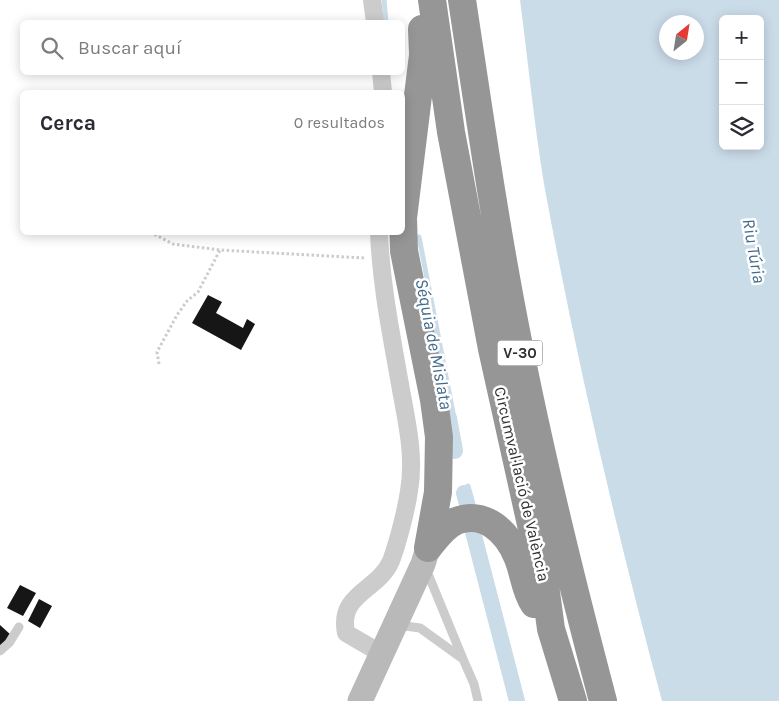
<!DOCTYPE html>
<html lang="es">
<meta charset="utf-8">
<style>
:root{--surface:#fff;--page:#f2f2f3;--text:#2b2b33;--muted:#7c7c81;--line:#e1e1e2}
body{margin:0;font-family:Karla,sans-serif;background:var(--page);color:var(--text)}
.controls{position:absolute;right:15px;top:15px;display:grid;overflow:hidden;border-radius:8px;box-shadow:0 2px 12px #0003}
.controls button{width:45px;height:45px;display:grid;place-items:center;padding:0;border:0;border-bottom:1px solid var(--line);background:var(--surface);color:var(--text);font:25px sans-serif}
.compass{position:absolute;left:659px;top:15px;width:45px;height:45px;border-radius:50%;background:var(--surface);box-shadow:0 2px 12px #0003;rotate:30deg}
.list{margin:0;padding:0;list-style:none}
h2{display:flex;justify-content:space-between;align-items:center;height:65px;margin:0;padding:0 20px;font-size:21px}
h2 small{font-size:16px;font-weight:400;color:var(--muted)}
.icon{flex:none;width:28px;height:28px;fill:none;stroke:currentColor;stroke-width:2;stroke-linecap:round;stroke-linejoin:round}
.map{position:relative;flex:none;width:779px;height:701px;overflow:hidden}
.search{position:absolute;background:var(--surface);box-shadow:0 2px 12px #0003;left:20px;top:20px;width:385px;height:55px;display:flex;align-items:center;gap:12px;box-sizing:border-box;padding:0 18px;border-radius:8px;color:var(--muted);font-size:19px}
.panel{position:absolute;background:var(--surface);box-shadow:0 2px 12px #0003;left:20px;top:90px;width:385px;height:145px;border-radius:8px}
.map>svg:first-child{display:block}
.water{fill:#cbdce9;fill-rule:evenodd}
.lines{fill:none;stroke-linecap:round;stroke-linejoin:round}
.stream{stroke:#cbdce9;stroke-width:5}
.canal{stroke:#cbdce9;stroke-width:16}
.building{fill:#161616}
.path{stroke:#ccc;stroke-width:3;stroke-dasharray:2.5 2.5;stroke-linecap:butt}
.lane{stroke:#ccc;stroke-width:9}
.street{stroke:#ccc;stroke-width:18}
.secondary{stroke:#b9b9b9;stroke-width:25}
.highway{stroke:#969696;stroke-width:28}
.labels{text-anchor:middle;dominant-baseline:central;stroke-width:5;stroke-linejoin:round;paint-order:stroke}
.shield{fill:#fff;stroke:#6d6d6d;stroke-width:1}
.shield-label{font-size:15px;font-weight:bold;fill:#2f2f2f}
.street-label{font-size:16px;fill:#2f2f2f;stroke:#fff}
.water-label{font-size:18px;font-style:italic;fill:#426b8b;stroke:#fff}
</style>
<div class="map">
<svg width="779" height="701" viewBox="0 0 779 701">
<rect width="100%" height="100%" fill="#fff"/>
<path class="water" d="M520,0H779V701H662C616,530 576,358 544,184C534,123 528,61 520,0ZM723,19H760V146H723ZM666,22H696V52H666Z"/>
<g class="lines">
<path class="stream" d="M384,0L386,22
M419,237L460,449
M468,486L474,508
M478,530L522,701"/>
<path class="canal" d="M449,418L455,451
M464,493L468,508
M472,528L517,701"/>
</g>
<path class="building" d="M208,295L222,302L216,313L243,328L247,319L255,324L241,350L192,323Z
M20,585L36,593L23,616L7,608Z
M39,599L52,606L40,628L28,621Z
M0,625L11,635L0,646Z"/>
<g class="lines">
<path class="path" d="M150,232L173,244L220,250L364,258
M159,364L157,352L177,315L187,301L198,292L220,250"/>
<path class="lane" d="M426,569L463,659
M398,625L420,628L463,659L474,684L478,701
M0,651L9,643L19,627"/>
<path class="street" d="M372,0L375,22
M381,72L383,92
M379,232C381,286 392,338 401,390C407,423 415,457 409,491C406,511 398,542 391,561C378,591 338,593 346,633L382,654"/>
<path class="secondary" d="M360,701L423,564L428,548"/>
<path class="highway" d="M432,0L451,132L492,349L546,592L551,629L573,701
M462,0C479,112 495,225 517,336C541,459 571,580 603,701
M422,29L423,55L403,218L404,251L434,400L439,437L438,492L428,548
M428,548C436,538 444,526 456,521C485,510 507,532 517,556C524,571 524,589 534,604"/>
</g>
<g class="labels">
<rect class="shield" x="497.5" y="340.5" width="45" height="25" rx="4"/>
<g class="shield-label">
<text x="520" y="353">V-30</text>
</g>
<g class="street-label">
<text transform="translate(522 484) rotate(77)">Circumval·lació de València</text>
</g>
<g class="water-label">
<text transform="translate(754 251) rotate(80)">Riu Túria</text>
<text transform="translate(434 344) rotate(79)">Séquia de Mislata</text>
</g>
</g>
</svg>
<div class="controls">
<button>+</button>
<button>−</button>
<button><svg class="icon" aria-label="layers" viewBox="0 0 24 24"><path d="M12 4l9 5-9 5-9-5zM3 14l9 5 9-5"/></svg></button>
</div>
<svg class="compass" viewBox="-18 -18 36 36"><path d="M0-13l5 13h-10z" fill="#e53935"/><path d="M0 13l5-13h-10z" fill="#7c7c81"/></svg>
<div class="search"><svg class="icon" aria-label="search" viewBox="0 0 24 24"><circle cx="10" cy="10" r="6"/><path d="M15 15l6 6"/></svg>Buscar aquí</div>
<section class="panel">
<h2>Cerca<small>0 resultados</small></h2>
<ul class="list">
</ul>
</section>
</div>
